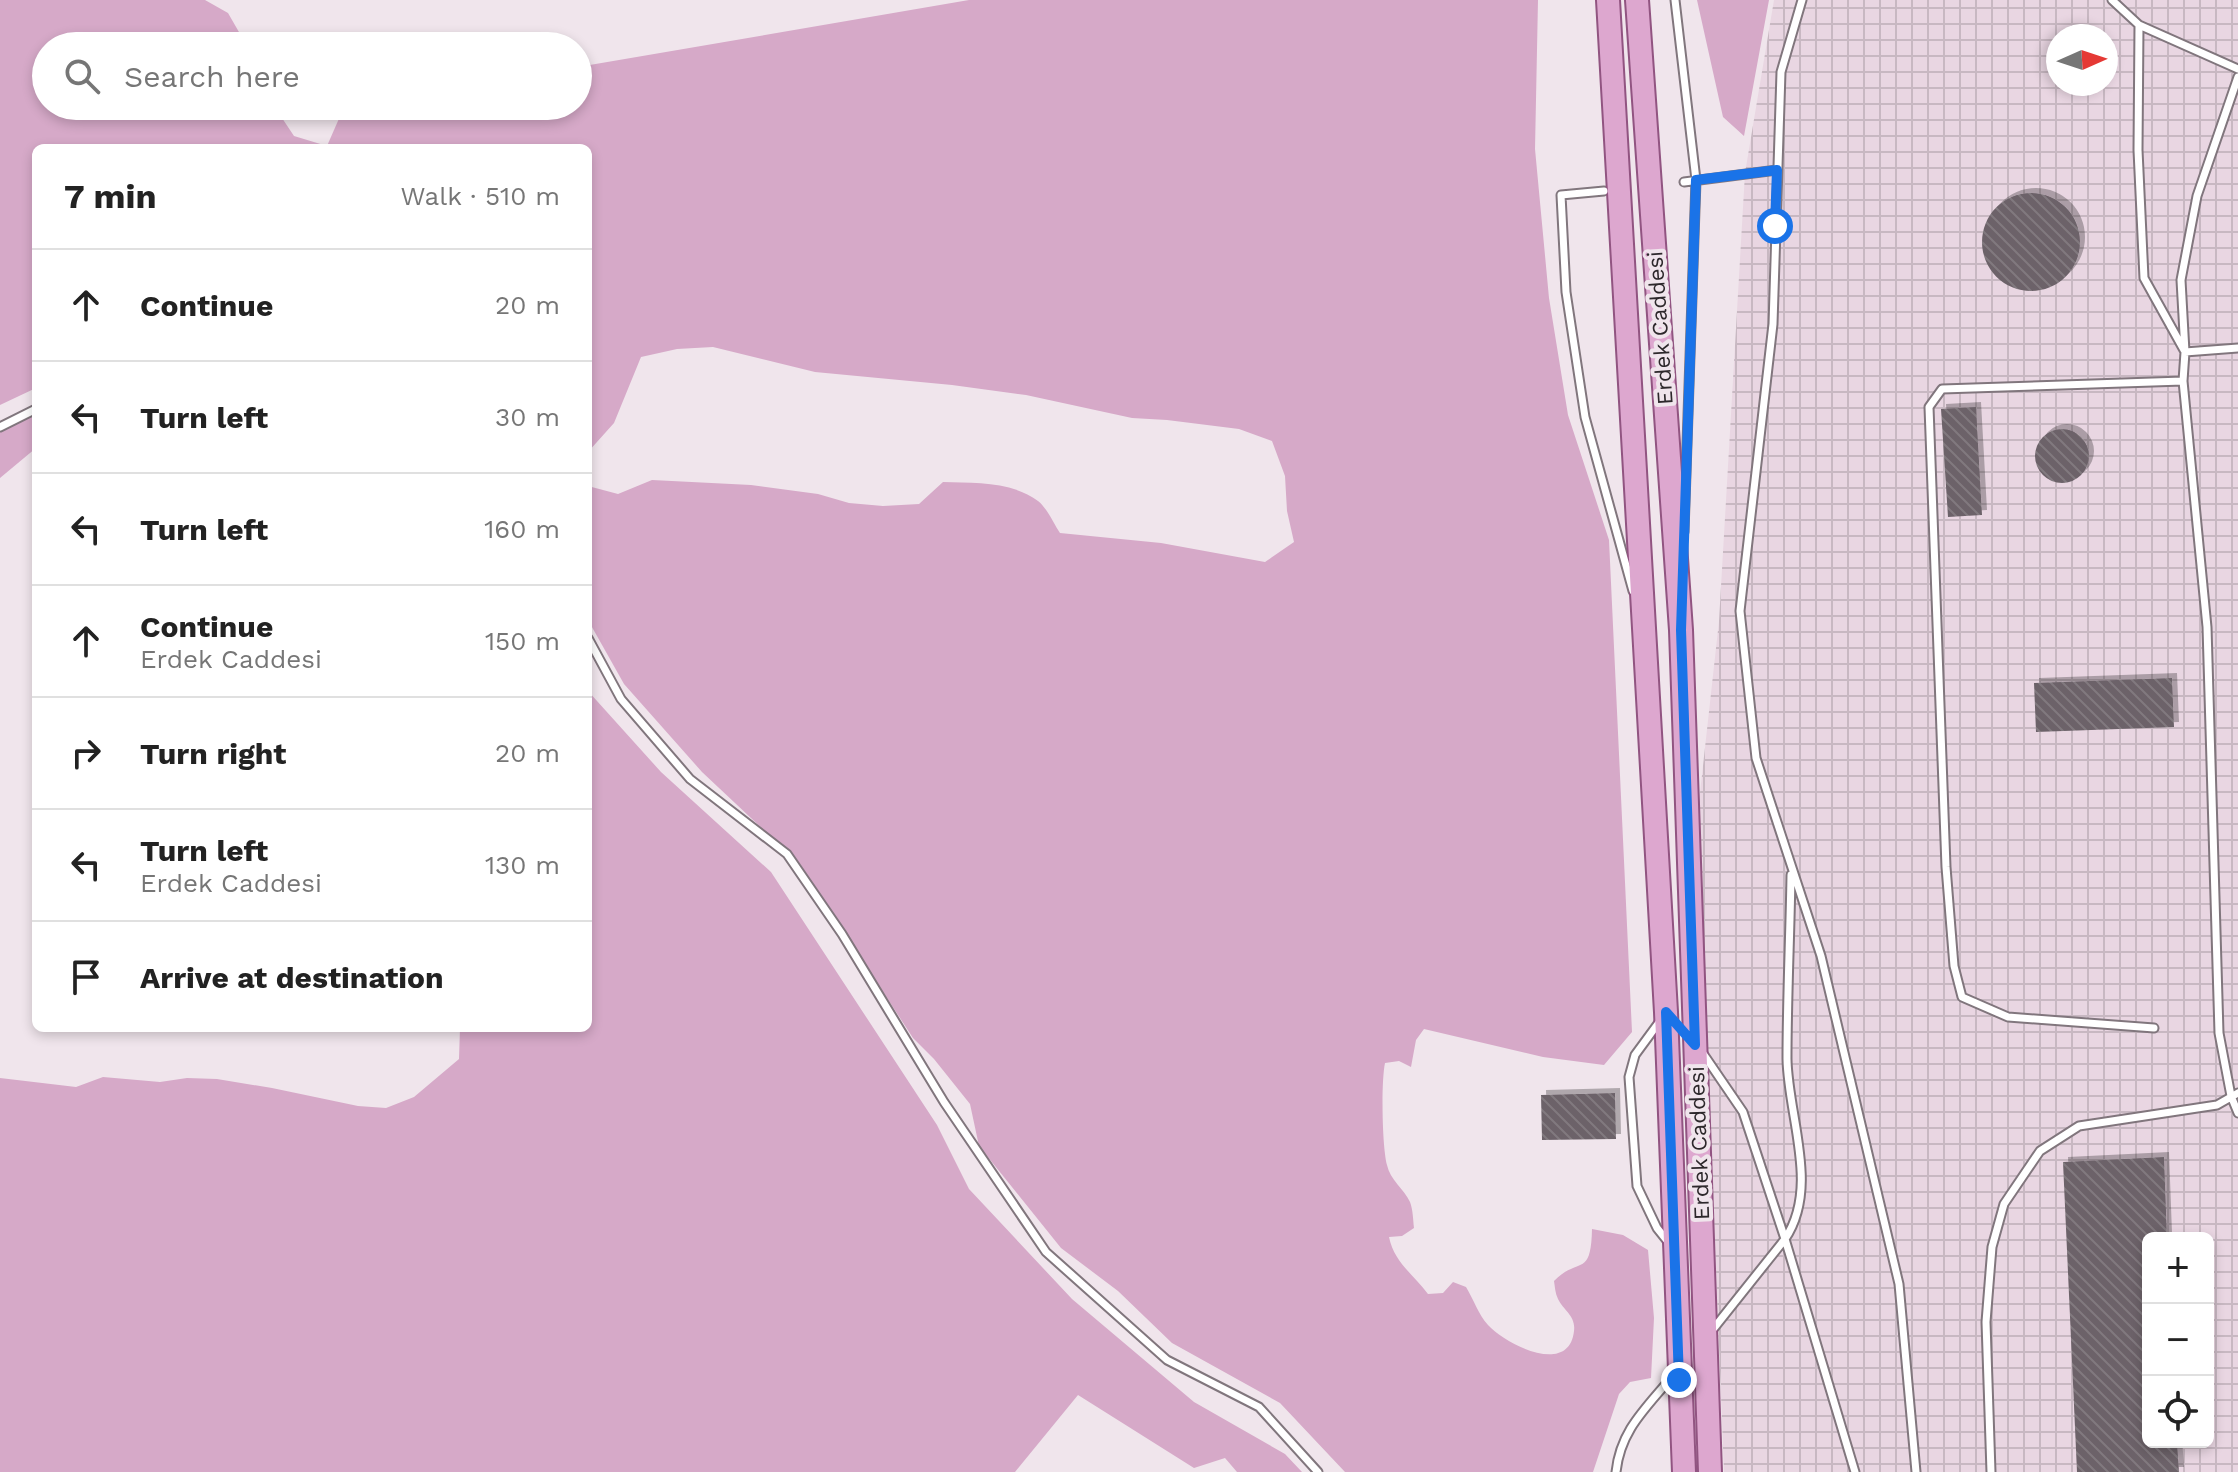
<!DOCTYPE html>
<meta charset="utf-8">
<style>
:root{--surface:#fff;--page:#f2f2f2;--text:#222;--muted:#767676;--line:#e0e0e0}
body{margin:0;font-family:"Work Sans",sans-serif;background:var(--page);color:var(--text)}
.controls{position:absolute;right:24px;bottom:24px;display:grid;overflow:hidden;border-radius:12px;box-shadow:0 4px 12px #0003}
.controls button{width:72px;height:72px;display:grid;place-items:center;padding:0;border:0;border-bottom:2px solid var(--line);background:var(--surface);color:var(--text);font:40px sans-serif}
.compass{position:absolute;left:2046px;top:24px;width:72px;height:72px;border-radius:50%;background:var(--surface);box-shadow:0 4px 12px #0003;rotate:87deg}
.stop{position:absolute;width:24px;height:24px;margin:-18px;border:6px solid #1a73e8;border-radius:50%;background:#fff}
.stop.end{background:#1a73e8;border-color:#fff;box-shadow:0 2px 8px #0008}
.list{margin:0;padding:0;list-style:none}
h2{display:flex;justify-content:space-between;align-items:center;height:104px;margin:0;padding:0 32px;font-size:34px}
h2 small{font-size:26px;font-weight:400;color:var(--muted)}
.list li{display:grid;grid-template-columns:52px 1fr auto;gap:24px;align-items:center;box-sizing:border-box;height:112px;padding:0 32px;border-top:2px solid var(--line)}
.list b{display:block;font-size:30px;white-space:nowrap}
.list p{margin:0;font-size:26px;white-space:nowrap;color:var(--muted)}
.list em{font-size:26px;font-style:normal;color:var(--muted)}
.icon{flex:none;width:44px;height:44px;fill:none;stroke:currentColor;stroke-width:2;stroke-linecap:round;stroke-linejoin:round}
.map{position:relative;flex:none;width:2238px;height:1472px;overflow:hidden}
.search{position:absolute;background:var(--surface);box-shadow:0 4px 12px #0003;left:32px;top:32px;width:560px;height:88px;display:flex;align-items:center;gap:20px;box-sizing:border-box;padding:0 28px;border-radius:44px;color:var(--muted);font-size:30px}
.panel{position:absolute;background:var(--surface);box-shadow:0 4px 12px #0003;left:32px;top:144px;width:560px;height:888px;border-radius:12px}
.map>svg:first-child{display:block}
.industrial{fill:url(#industrial-grid);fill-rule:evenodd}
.grass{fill:#d6a9c8}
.building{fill:url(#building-back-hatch);filter:url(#shadow)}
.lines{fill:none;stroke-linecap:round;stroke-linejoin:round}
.service-casing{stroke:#81767d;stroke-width:11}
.primary-casing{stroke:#915481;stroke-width:26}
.service{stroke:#fff;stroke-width:7}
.primary{stroke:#dda7cf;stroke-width:22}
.route{stroke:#1a73e8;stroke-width:10}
.labels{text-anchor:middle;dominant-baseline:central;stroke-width:8;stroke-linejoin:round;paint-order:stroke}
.street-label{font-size:22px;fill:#2d282b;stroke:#f0e5ec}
</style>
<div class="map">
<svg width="2238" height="1472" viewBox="0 0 2238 1472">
<defs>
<pattern id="industrial-grid" width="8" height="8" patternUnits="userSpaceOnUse" patternTransform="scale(2)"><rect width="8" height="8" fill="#e9d6e2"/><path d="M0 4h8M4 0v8" fill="none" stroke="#c8b8c2"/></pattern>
<pattern id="building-back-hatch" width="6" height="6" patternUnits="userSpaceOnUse" patternTransform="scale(2)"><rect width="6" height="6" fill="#6c6269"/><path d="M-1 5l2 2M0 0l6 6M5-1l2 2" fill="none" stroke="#81797e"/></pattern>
<filter id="shadow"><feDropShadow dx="5" dy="-5" stdDeviation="0" flood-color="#0004"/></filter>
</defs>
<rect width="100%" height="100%" fill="#f0e5ec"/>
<path class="industrial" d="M1774,0H2238V1472H1724L1698,811L1719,621L1745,173ZM2058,36H2106V84H2058ZM2148,1238H2208V1442H2148Z"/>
<path class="grass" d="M0,0H205L228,13L247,46H46V106H274L294,136L327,146L341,114L348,106H578V67L969,0H1538L1535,149L1549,298L1568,415L1609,540L1632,1032L1604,1065L1543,1057L1424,1029L1416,1040L1411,1067L1399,1061L1385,1063C1381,1082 1382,1146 1387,1165C1390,1180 1404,1189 1410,1202C1413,1210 1413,1219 1414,1228L1402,1236L1389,1237C1394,1262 1413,1274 1428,1294L1443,1293L1453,1282L1466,1287C1474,1300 1478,1314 1488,1325C1505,1344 1569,1377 1574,1331C1576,1316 1564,1311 1558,1299C1555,1293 1555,1287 1554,1281C1578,1256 1591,1279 1592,1229L1623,1235L1648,1250L1654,1318L1651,1378L1630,1382L1619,1394L1593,1472H1345L1280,1403L1172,1343L1118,1291L1061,1248L979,1146L970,1104L934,1059L913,1038L800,864L702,772L624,684L588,620V486L618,494L652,480L751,485L818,494L849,503L883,506L919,504L943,482C975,483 1011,481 1038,501C1047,508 1054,524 1060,533L1161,543L1265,562L1294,542L1287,511L1285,476L1272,441L1239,429L1167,420L1132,418L1026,395L952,385L815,372L713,347L677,349L641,357L614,423L588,452V148H36V388L0,405Z
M1697,0H1769L1744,136L1723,117Z
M36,412V448L0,478V428Z
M588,691L661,772L771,872L937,1125L969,1189L1072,1299L1194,1402L1285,1454L1302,1472H1237L1225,1458L1194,1468L1078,1395L1015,1472H0V1078L76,1087L103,1077L160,1082L187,1078L217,1079L272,1088L358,1106L386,1108L414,1097L459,1059L460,1028H588Z"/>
<path class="building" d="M1982 242a49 49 0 1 1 98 0a49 49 0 1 1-98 0Z
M1976,407L1982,515L1948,517L1941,409Z
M2035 456a27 27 0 1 1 54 0a27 27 0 1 1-54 0Z
M2172,678L2174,727L2036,732L2034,683Z
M1615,1093L1616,1139L1542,1140L1541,1095Z
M2164,1157L2167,1238H2148V1442H2177L2179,1472H2077L2063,1162Z"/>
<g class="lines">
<defs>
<path id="service" d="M1675,0L1696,180L1684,532
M1802,0L1781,72L1773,324L1740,611L1756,758L1821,956L1899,1284L1916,1472
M2112,0L2139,25L2238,69
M2139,25L2138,150L2144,278L2184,350
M2238,77L2197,196L2181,280L2185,352L2183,381L2207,627L2219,1033L2231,1096L2238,1113
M1684,182L1777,170
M1604,191L1561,195L1566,292L1585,417L1633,591
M2185,352L2238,348
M0,427L36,409
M588,638L621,699L690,779L787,854L842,934L944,1102L1046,1252L1167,1360L1259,1407L1318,1472
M1660,1021L1635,1055L1629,1077L1637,1186L1657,1228L1669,1243
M2154,1028L2008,1017L1962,997L1954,966L1946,867L1929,407L1942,389L2183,381
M1702,1052L1743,1112L1785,1239L1855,1472
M1714,1328L1785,1239C1820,1187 1788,1117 1787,1059C1787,998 1790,937 1791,875
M1616,1472C1620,1434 1641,1413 1665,1385
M1991,1472L1986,1322L1992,1247L2004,1204L2040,1151L2079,1126L2217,1105L2238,1093"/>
<path id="primary" d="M1608,0L1666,1012L1684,1472
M1637,0L1681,630L1710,1472"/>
</defs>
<use href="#service" class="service-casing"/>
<use href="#primary" class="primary-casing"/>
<use href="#service" class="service"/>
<use href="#primary" class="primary"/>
</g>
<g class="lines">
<path class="route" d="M1679,1380L1666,1012L1695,1045L1681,630L1696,180L1777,170L1775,226"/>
</g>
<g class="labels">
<g class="street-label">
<text transform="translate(1660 328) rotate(-94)">Erdek Caddesi</text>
<text transform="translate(1699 1143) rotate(-92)">Erdek Caddesi</text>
</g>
</g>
</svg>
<div class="controls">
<button>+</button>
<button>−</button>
<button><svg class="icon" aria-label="locate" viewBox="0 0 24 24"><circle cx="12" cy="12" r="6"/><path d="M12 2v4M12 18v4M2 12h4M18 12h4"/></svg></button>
</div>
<svg class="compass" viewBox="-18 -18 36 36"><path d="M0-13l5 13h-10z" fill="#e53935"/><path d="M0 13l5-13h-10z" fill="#767676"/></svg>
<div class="stop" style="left:1775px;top:226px"></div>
<div class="stop end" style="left:1679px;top:1380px"></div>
<div class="search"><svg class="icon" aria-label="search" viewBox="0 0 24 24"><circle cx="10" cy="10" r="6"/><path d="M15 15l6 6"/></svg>Search here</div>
<section class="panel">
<h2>7 min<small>Walk · 510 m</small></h2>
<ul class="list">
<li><svg class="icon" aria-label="ahead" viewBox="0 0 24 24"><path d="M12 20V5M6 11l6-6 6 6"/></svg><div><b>Continue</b></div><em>20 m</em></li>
<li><svg class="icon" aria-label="left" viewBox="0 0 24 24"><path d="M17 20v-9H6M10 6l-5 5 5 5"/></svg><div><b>Turn left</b></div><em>30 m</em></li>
<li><svg class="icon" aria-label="left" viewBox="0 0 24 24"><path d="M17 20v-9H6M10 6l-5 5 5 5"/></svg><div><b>Turn left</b></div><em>160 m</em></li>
<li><svg class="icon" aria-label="ahead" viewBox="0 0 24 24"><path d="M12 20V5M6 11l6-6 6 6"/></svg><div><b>Continue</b><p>Erdek Caddesi</p></div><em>150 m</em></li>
<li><svg class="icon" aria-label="right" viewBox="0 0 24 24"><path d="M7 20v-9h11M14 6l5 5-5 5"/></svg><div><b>Turn right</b></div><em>20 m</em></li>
<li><svg class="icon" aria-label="left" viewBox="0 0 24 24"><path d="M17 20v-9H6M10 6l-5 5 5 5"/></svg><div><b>Turn left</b><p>Erdek Caddesi</p></div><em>130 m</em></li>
<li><svg class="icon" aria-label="arrive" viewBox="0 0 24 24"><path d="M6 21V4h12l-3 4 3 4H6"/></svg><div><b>Arrive at destination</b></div></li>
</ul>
</section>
</div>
